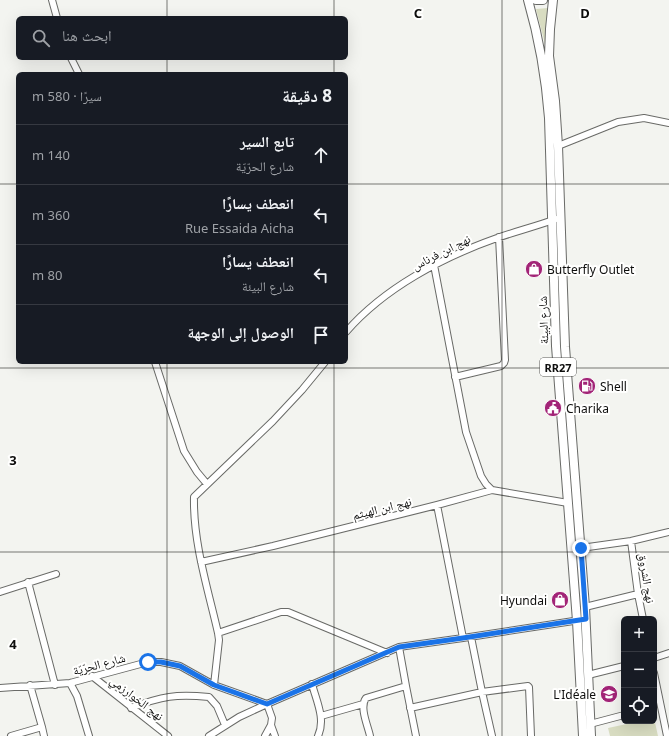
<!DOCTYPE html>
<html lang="ar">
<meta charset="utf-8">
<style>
:root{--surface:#171b24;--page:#20242c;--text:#f1f3f6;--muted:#9ea1a6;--line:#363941}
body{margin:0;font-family:"Noto Sans","Noto Naskh Arabic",sans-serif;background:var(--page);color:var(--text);direction:rtl}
.controls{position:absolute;right:12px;bottom:12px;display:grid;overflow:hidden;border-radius:6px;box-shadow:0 4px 16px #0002}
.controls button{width:36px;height:36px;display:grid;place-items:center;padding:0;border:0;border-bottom:1px solid var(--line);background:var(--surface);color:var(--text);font:20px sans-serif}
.stop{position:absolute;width:12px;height:12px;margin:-9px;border:3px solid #1a73e8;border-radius:50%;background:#fff}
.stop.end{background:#1a73e8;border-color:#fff;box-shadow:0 1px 4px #0008}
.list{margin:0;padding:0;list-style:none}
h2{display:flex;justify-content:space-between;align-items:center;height:52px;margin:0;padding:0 16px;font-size:17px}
h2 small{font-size:13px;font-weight:400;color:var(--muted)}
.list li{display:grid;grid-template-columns:26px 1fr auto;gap:12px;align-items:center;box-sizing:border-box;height:60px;padding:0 16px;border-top:1px solid var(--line)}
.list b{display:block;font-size:15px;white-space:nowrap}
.list p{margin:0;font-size:13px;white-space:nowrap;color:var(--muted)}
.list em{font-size:13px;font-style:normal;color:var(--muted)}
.icon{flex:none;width:22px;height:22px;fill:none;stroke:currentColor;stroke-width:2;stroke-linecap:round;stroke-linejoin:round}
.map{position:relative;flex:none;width:669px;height:736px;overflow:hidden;direction:ltr}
.search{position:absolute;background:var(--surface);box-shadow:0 4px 16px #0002;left:16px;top:16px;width:332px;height:44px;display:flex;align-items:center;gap:10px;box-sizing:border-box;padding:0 14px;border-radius:6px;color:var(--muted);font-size:15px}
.panel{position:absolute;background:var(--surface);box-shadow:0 4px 16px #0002;left:16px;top:72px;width:332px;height:292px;border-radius:6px;direction:rtl}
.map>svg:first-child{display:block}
.green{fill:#d8dcc1}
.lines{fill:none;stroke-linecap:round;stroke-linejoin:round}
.minor-casing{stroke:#696a67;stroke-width:8}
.major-casing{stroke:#696a67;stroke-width:10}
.minor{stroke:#fff;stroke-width:6}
.major{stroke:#fff;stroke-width:8}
.route{stroke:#1a73e8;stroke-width:5}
.grid{fill:none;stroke:#0e0e0d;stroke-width:1;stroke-opacity:0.55}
.labels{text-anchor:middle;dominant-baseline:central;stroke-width:4;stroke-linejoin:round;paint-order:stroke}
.shield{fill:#fffffe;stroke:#565655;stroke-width:1}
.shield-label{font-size:11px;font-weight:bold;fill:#0e0e0d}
.street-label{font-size:12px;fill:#0e0e0d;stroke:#fffffe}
.poi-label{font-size:12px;fill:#0e0e0d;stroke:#fffffe;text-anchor:start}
.grid-label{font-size:13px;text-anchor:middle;font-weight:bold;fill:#0e0e0d;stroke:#fffffe;stroke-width:4;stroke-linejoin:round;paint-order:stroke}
</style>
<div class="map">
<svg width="669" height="736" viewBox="0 0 669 736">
<rect width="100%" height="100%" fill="#f3f4f0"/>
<path class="green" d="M548,8L545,44L536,9Z
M654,718L658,736H610L608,728L641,721H654Z"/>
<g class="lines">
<defs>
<path id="minor" d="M52,0L57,18
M71,58L79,74
M558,146L618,122L644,118L669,123
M434,265L466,432L481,476L486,484L492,490
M346,332C384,288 443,257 497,238C517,231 537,226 556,219
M155,362L184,451L197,472L207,484
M455,377L501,366L504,363L505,360L499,237
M437,505L463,638
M631,541L638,594L643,619
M581,548L631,541L669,532
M201,562L273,546L437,505L492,490L568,503
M28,582L55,685
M0,592L56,574
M585,607L638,594
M218,633L281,612H288L387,653
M471,637L482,692L492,736
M399,647L406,686
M654,658L669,653
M654,673L667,736
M588,675L624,666
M92,676L168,736
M70,683L77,696L89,736
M312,684C316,700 326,719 318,736
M30,685L42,727
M214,685L219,640L218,633C208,589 193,543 194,497L273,421L302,390L325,362
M0,688L70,683L148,662H161L180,666L214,685L267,704L272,718L271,725L275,736
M131,708C162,696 176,694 209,697L217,706L225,725
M410,708L482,692L528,686L529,687L531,736
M321,716L363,704
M590,724L624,715
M11,736L42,727L44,736
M209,736L239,717L267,704L399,647L463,638L580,620
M265,736L271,725
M370,736C368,726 359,707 366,698L406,686L416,736"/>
<path id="major" d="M528,0C539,38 546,78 549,118L556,346L577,621L583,736
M536,0H543
M553,0L550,29L549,56L555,101L558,146L565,347L585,607L591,736"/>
</defs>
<use href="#minor" class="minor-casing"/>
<use href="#major" class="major-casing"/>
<use href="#minor" class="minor"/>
<use href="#major" class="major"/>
</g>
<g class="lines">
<path class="route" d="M148,662H161L180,666L214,685L267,704L399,647L463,638L586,619L581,548"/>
</g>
<path class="grid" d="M167,0V18M334,0V18M502,0V736M167,58V74M334,58V74M0,184H18M346,184H669M167,362V736M334,362V736M0,368H669M0,552H669"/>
<defs>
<symbol id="shop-disc" viewBox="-11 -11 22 22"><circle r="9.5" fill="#a22477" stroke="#fffffe"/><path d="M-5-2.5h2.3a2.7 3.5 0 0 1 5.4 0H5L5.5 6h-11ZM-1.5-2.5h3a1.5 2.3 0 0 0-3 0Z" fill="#fff"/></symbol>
<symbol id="fuel-disc" viewBox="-11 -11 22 22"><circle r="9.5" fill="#a22477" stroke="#fffffe"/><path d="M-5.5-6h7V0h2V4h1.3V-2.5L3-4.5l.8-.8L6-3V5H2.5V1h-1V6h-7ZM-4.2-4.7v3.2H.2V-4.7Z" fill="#fff"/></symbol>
<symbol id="civic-disc" viewBox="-11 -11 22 22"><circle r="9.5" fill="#a22477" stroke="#fffffe"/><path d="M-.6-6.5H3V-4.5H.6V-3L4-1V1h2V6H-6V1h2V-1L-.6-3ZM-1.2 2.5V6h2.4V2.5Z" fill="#fff"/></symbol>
<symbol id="university-disc" viewBox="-11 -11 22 22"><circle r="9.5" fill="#a22477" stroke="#fffffe"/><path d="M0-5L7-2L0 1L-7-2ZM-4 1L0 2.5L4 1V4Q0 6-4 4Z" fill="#fff"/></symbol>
</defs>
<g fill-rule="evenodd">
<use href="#shop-disc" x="524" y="259" width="20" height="20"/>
<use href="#fuel-disc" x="577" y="376" width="20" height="20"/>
<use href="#civic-disc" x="543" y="398" width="20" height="20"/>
<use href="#shop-disc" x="550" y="590" width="20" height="20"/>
<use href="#university-disc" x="599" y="684" width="20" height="20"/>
</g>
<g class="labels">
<rect class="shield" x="540" y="358" width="36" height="18" rx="3"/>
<g class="shield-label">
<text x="558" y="367">RR27</text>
</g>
<g class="street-label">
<text transform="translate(441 252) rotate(-27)">نهج ابن فرناس</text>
<text transform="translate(543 320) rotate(-92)">شارع البيئة</text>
<text transform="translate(382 508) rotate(-14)">نهج ابن الهيثم</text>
<text transform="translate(647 578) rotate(81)">نهج الشروق</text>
<text transform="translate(99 664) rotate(-15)">شارع الحرّيّة</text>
<text transform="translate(137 698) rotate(38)">نهج الخوارزمي</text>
</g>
<g class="poi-label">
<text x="547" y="269">Butterfly Outlet</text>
<text x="600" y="386">Shell</text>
<text x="566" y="408">Charika</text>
<text x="547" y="600" text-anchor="end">Hyundai</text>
<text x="596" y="694" text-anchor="end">L'Idéale</text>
</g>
</g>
<g class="grid-label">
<text x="418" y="18">C</text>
<text x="585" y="18">D</text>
<text x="13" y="465">3</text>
<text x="13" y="649">4</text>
</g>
</svg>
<div class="controls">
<button>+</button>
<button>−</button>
<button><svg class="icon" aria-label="locate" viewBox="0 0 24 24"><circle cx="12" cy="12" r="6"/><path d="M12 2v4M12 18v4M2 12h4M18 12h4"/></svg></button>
</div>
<div class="stop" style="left:148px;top:662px"></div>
<div class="stop end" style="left:581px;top:548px"></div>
<div class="search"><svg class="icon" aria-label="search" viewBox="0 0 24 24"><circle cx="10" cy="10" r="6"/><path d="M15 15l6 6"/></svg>ابحث هنا</div>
<section class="panel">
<h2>8 دقيقة<small>سيرًا · 580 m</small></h2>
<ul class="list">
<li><svg class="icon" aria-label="ahead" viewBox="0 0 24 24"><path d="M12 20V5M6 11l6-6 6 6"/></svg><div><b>تابع السير</b><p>شارع الحرّيّة</p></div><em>140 m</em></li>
<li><svg class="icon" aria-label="left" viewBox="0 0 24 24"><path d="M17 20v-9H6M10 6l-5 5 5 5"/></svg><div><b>انعطف يسارًا</b><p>Rue Essaida Aicha</p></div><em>360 m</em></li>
<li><svg class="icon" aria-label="left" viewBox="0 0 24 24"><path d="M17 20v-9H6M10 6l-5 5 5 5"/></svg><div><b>انعطف يسارًا</b><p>شارع البيئة</p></div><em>80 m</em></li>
<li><svg class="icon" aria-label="arrive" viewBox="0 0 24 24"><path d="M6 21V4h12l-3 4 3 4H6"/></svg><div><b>الوصول إلى الوجهة</b></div></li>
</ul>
</section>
</div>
